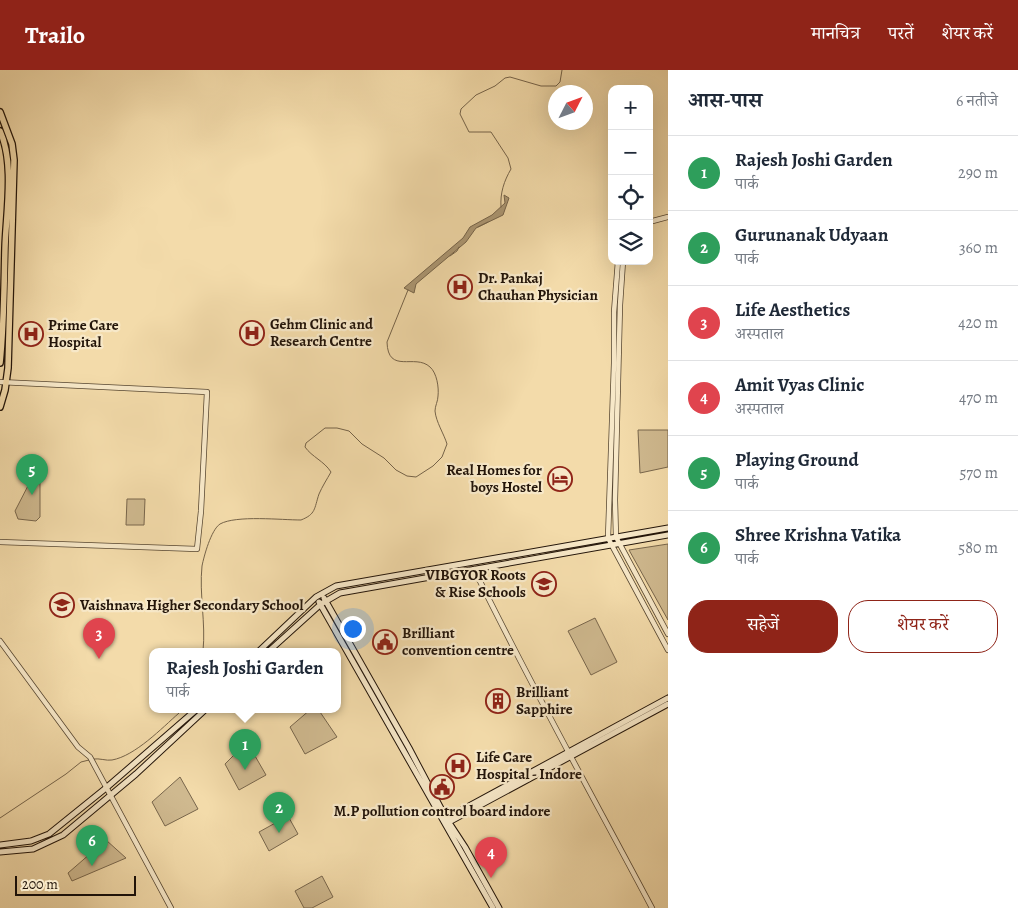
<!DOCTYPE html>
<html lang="hi">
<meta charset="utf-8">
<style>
:root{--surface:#fff;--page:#f6f6f7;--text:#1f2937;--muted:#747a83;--line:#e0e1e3;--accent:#8f2418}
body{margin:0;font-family:Alegreya,"Noto Serif Devanagari",serif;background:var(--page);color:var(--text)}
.controls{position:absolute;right:15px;top:15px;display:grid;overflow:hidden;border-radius:10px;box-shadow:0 5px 20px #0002}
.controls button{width:45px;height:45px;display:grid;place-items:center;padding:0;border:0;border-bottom:1px solid var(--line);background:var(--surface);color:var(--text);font:25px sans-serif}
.compass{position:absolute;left:548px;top:15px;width:45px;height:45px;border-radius:50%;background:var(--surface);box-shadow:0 5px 20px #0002;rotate:48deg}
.scale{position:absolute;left:15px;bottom:12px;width:121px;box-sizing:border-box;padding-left:5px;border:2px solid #221409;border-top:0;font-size:14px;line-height:18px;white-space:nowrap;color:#221409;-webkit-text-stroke:4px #f7e8c8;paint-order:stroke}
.you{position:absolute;left:352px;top:558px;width:18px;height:18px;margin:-12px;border:4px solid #fff;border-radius:50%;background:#1a73e8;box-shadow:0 0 0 8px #1a73e833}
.badge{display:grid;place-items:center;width:32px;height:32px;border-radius:50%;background:var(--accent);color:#fff;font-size:16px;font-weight:700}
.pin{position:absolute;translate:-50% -41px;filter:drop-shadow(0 1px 2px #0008)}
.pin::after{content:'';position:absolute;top:26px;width:18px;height:15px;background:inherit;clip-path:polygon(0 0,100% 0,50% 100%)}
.popup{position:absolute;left:149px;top:578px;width:192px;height:65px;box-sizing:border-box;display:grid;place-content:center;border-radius:10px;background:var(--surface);filter:drop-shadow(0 1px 4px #0005);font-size:16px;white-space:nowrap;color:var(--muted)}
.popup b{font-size:19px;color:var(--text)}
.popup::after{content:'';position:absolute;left:50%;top:100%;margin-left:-10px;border:10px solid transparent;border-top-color:var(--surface)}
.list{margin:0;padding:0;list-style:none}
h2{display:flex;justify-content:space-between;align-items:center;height:65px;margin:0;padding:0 20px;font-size:21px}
h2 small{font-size:16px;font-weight:400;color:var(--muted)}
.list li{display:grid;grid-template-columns:32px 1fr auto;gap:15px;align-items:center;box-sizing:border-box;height:75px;padding:0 20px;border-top:1px solid var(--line)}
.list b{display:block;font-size:19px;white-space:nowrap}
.list p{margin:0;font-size:16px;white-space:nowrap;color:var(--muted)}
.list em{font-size:16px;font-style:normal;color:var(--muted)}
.actions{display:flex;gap:10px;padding:15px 20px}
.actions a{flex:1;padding:11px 0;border:1px solid var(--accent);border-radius:20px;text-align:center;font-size:18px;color:var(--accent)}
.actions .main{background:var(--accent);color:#fff}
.icon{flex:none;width:28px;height:28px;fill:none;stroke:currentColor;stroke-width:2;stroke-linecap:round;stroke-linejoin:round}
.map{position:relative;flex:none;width:668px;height:838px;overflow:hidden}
header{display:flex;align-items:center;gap:30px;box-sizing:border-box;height:70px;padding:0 25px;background:var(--accent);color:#fff}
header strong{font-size:24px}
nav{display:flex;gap:28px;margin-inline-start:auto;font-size:18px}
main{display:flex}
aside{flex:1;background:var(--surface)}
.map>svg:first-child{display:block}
.green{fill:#cfb98f;stroke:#78664c}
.water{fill:#ac9773;stroke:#756349}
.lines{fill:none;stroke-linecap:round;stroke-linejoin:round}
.stream{stroke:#756349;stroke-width:1}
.tertiary-casing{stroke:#564631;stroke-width:6}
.secondary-casing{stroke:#221409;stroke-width:7}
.primary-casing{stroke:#221409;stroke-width:8}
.tertiary{stroke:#f7e8c8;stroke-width:4.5}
.secondary{stroke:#f7e8c8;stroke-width:5}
.primary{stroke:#f3dbaa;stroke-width:5.5}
.labels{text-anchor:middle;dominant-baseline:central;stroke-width:4.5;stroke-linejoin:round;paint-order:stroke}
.poi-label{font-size:15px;font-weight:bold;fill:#221409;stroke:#f7e8c8;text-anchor:start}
</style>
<header>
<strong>Trailo</strong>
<nav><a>मानचित्र</a><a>परतें</a><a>शेयर करें</a></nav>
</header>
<main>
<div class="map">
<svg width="668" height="838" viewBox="0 0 668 838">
<rect width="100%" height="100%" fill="#f3dbaa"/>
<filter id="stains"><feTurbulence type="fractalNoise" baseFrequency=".004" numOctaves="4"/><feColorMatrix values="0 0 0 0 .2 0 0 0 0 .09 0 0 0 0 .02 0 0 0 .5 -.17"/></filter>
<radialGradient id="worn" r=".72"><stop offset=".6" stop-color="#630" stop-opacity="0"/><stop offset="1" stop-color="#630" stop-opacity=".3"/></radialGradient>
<path class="green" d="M638,360H668V397L640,403Z
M32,408L40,409V447L36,451L18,449L15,441Z
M127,429H145L144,455H126Z
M668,474V550L629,480Z
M595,548L617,592L591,605L568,561Z
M311,639H318L337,667L305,684L290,657Z
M247,672L266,705L239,720L225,694Z
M180,707L198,739L165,756L152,732Z
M288,746L298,764L269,781L259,762Z
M106,770L126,788L72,811L68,803Z
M322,806L333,827L312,838H304L295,821Z"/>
<path class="water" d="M504,125L509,128L503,145L476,158L466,172L416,214L414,223L404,218L463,168L470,157L492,145L505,133Z"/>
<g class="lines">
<path class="stream" d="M501,137C500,123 504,111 511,99L508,88L491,62H469L460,44L461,39L476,25L495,16L505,8L510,7L541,16H556L560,12L562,0
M478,157L488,152
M450,186L457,181L459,177
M203,581C206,553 199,524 202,496C204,486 211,460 220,454C236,445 282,450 301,450C316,444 314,439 319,424C322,417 327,409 331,402C324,391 312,387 305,377L306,373L325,358H337L349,361L362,374L384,388L396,400L407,406L416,407L433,396L442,387L447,374C444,364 436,352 435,341C435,336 438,331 438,326C439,318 437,303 430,297C415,283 388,305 387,272L408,220
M93,689C100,688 106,691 112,690C135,686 162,658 179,643L181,639
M0,748L66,704L81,692L89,690"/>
<defs>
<path id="tertiary" d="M649,152L668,147
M618,191L614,242V293L608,468L668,580
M623,191L620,235L615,430L616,467L668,564
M0,312L207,322L201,441L197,479L0,472
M474,499C530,614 592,725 652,838
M0,571L78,677L90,687L171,838"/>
<path id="secondary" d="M324,528L409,678L446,748L465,777L499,838
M319,532L493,838
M259,581L316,527L336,516L668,458
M269,581L321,534L340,523L668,465
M445,749L668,628
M446,752H449L668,634
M0,775L31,771L49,764L106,718L197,639
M0,782L33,779L63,765L136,704L206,639"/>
<path id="primary" d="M0,42L12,74L14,90L8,298L5,320L0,337
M0,61C15,94 6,143 5,178C4,216 4,255 0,293"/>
</defs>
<use href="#tertiary" class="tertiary-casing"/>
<use href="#secondary" class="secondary-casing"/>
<use href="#primary" class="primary-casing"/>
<use href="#tertiary" class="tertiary"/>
<use href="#secondary" class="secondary"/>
<use href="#primary" class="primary"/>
</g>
<defs>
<symbol id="hospital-ring" viewBox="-11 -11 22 22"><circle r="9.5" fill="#f7e8c8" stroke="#8f2418" stroke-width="1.5"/><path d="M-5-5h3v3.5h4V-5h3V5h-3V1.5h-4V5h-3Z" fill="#8f2418"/></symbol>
<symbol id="hotel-ring" viewBox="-11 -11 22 22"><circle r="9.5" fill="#f7e8c8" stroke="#8f2418" stroke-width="1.5"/><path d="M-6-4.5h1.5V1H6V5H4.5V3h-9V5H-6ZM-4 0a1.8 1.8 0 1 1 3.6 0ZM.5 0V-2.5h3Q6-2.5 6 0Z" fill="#8f2418"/></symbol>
<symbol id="school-ring" viewBox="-11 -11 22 22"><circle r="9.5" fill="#f7e8c8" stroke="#8f2418" stroke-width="1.5"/><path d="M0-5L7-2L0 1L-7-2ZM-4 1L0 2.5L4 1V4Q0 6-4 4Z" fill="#8f2418"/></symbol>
<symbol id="civic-ring" viewBox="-11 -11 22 22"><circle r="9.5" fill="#f7e8c8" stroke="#8f2418" stroke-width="1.5"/><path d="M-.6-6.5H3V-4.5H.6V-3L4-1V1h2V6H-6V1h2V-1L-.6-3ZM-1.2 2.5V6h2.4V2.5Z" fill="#8f2418"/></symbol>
<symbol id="building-ring" viewBox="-11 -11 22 22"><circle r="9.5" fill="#f7e8c8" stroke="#8f2418" stroke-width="1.5"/><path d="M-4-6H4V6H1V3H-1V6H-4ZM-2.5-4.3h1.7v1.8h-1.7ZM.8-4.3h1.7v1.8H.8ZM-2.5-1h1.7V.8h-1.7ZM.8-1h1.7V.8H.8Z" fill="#8f2418"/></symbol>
</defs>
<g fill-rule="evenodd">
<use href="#hospital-ring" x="446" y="203" width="28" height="28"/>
<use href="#hospital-ring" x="238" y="249" width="28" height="28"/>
<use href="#hospital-ring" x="17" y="250" width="28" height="28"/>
<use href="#hotel-ring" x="546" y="395" width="28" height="28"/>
<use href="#school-ring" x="530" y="500" width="28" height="28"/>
<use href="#school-ring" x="48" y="521" width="28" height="28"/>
<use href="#civic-ring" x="371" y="558" width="28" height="28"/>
<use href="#building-ring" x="484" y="617" width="28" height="28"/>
<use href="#hospital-ring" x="444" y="682" width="28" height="28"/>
<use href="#civic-ring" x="428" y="703" width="28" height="28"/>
</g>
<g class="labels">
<g class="poi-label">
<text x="478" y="208">Dr. Pankaj<tspan x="478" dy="17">Chauhan Physician</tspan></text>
<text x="270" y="254">Gehm Clinic and<tspan x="270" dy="17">Research Centre</tspan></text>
<text x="48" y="255">Prime Care<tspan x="48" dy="17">Hospital</tspan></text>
<text x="542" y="400" text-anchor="end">Real Homes for<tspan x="542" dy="17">boys Hostel</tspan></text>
<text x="526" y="505" text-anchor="end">VIBGYOR Roots<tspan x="526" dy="17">&amp; Rise Schools</tspan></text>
<text x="80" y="535">Vaishnava Higher Secondary School</text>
<text x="402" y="563">Brilliant<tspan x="402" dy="17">convention centre</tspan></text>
<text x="516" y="622">Brilliant<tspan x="516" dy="17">Sapphire</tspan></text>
<text x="476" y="687">Life Care<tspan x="476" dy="17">Hospital - Indore</tspan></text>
<text x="442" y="741" text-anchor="middle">M.P pollution control board indore</text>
</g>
</g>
<rect width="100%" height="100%" filter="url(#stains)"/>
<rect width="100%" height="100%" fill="url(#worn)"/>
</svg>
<div class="controls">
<button>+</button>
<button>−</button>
<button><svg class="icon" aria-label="locate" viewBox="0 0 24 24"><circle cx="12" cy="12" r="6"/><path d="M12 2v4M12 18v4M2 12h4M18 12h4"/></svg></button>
<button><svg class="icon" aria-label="layers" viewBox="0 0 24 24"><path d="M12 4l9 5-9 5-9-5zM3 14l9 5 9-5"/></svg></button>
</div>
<svg class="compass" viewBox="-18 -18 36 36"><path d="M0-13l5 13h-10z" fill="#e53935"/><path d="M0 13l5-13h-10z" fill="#747a83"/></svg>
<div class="scale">200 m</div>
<div class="you"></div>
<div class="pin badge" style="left:245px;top:700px;background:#2e9e5b">1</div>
<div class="popup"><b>Rajesh Joshi Garden</b>पार्क</div>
<div class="pin badge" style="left:279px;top:763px;background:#2e9e5b">2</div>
<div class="pin badge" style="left:99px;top:589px;background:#e0444e">3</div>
<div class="pin badge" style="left:491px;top:808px;background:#e0444e">4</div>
<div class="pin badge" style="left:32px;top:425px;background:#2e9e5b">5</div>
<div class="pin badge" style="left:92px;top:796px;background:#2e9e5b">6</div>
</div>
<aside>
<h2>आस-पास<small>6 नतीजे</small></h2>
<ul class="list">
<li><span class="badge" style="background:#2e9e5b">1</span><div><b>Rajesh Joshi Garden</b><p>पार्क</p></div><em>290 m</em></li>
<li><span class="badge" style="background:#2e9e5b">2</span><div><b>Gurunanak Udyaan</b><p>पार्क</p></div><em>360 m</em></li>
<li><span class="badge" style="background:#e0444e">3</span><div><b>Life Aesthetics</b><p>अस्पताल</p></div><em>420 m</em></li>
<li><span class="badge" style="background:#e0444e">4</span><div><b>Amit Vyas Clinic</b><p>अस्पताल</p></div><em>470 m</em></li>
<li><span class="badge" style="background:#2e9e5b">5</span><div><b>Playing Ground</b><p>पार्क</p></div><em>570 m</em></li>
<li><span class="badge" style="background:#2e9e5b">6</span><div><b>Shree Krishna Vatika</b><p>पार्क</p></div><em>580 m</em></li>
</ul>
<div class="actions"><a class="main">सहेजें</a><a>शेयर करें</a></div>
</aside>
</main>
